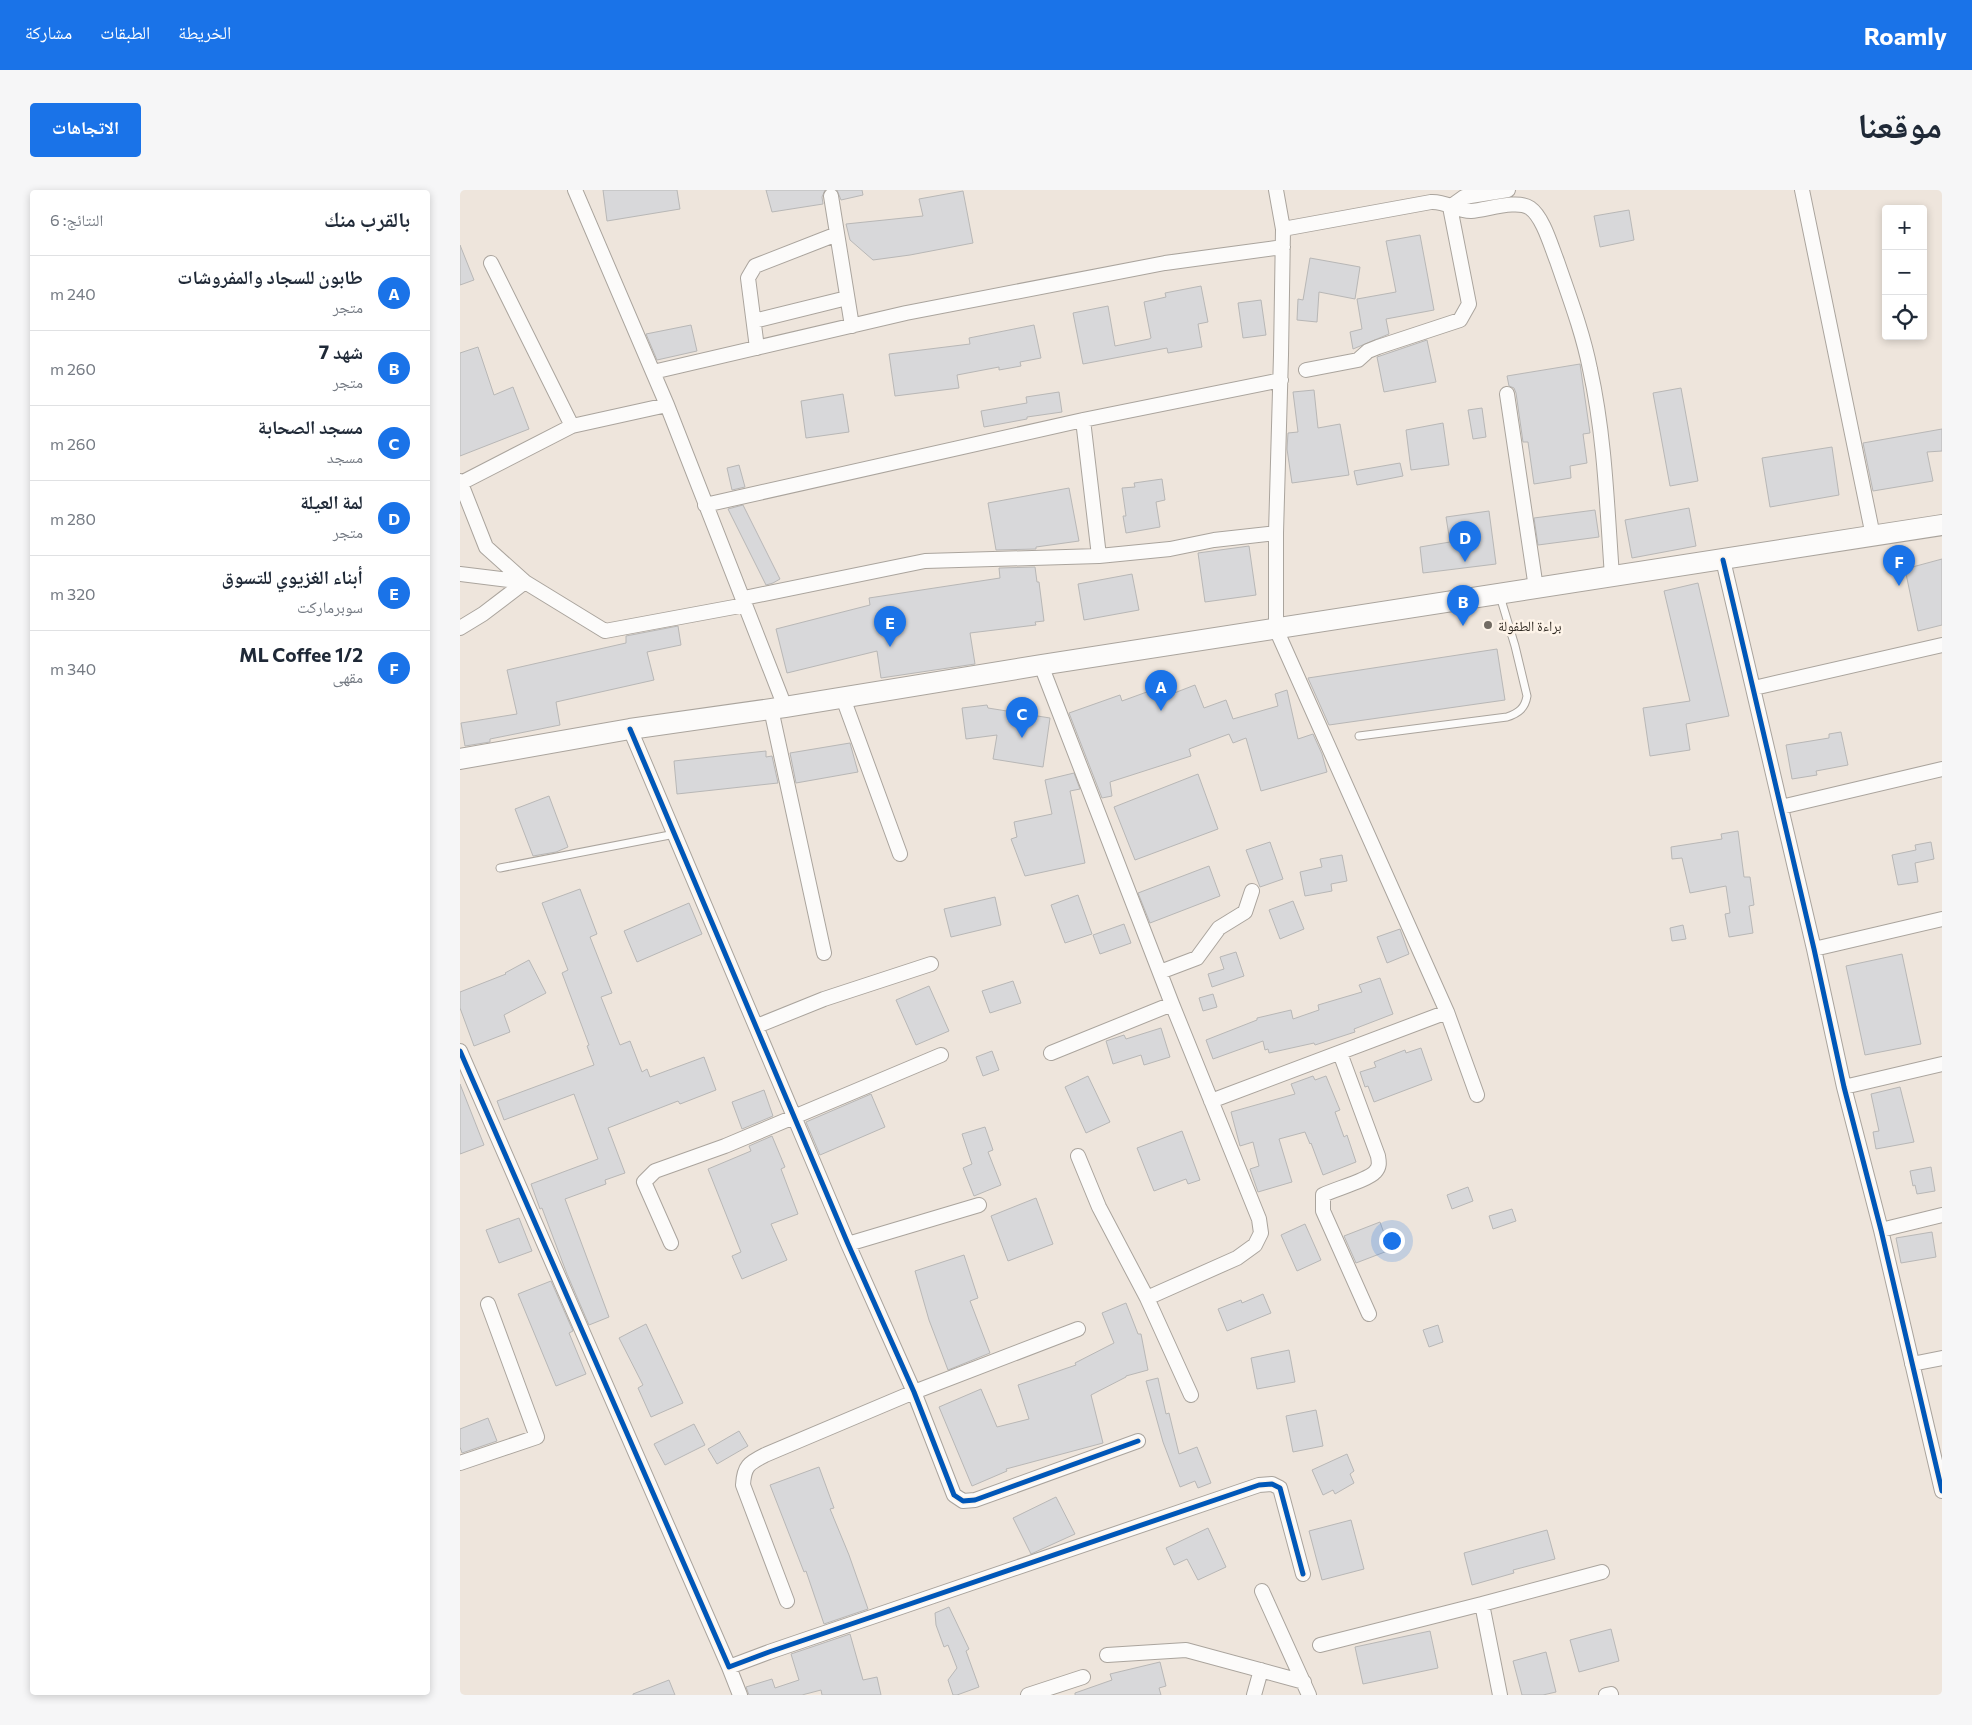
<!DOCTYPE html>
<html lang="ar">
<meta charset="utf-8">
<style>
:root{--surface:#fff;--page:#f6f6f7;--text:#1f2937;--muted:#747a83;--line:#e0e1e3;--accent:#1a73e8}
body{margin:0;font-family:Commissioner,"Noto Naskh Arabic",sans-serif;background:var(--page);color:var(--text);direction:rtl}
.controls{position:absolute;right:15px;top:15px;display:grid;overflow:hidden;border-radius:5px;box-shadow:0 2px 8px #0003}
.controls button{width:45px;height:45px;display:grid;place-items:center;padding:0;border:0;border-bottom:1px solid var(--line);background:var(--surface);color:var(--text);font:25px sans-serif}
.you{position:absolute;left:931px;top:1050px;width:18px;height:18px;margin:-12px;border:4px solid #fff;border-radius:50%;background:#1a73e8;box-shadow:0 0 0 8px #1a73e833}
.badge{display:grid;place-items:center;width:32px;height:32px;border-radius:50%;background:var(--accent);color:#fff;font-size:16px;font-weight:700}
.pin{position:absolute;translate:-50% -41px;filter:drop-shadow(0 1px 2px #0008)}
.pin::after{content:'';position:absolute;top:26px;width:18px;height:15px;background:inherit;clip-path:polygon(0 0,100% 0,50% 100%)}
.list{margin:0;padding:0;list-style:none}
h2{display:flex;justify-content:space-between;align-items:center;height:65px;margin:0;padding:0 20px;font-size:21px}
h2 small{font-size:16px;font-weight:400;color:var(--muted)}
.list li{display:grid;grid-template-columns:32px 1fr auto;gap:15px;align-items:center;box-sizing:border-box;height:75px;padding:0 20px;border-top:1px solid var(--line)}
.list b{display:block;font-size:19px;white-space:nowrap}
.list p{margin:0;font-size:16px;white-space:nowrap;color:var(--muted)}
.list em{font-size:16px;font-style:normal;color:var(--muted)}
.icon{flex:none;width:28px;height:28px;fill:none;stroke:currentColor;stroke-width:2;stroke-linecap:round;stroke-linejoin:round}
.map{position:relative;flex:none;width:1482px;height:1505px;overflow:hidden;direction:ltr;border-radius:5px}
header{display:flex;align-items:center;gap:30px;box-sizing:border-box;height:70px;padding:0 25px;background:var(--accent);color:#fff}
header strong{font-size:24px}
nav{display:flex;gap:28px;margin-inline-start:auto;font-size:18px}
.intro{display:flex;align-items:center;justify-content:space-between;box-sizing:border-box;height:120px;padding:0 30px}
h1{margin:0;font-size:35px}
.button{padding:12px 22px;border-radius:5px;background:var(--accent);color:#fff;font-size:18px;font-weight:700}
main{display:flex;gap:30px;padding:0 30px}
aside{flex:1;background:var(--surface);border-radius:5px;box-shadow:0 2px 8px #0003}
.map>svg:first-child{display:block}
.building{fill:#d8d8da;stroke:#b8b7b6}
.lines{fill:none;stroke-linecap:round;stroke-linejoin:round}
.service-casing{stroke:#aaa49d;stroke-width:9}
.minor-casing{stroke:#aaa49d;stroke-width:16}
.secondary-casing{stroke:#aaa49d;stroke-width:22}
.service{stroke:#fcfbfa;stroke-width:7}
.minor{stroke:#fcfbfa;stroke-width:14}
.secondary{stroke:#fcfbfa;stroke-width:20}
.cycleway-casing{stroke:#fef4e9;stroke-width:8}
.cycleway{stroke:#0057b8;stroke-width:5}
.poi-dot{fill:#726b63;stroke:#fef4e9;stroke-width:2}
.labels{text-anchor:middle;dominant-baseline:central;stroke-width:5;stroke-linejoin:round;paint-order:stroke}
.poi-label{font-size:14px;fill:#2f2922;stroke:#fef4e9;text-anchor:start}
</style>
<header>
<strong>Roamly</strong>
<nav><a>الخريطة</a><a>الطبقات</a><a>مشاركة</a></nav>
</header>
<div class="intro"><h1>موقعنا</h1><a class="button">الاتجاهات</a></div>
<main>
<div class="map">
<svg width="1482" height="1505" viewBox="0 0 1482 1505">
<rect width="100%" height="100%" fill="#eee5dc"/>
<path class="building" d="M143,0H217L220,19L147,31Z
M306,0H365L362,7L363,14L312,22Z
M377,0H402L403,5L381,10Z
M503,1L513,53L450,65L413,70L390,50L386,34L463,26L459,9Z
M1169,20L1174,50L1140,57L1134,26Z
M960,45L974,120L926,129L929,144L893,159L890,142L902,139L897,109L936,102L926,51Z
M0,55L14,90L0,95Z
M850,68L900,77L895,109L859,102L857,132L837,130L838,109L843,110Z
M741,96L748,132L738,134L742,157L708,163L707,158L623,174L613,123L648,116L655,156L689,149L691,148L684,112L706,107L705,103Z
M801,110L806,145L783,148L778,113Z
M231,135L237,161L197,170L186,144Z
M574,135L581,168L560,172L561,176L539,180V177L497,185L499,198L435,206L429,164L510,154L509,148Z
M967,150L976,192L924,202L917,167Z
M18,157L34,205L53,197L69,239L0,266V163Z
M1120,174L1130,243L1123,244L1127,273L1110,276L1111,288L1074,294L1068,252H1063L1056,203L1054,198L1049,196L1047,186Z
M1221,198L1238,291L1210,296L1193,203Z
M854,200L858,238L880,234L889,285L832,293L827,259L828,243L838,242L833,202Z
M599,202L602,222L567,227V229L524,237L521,221L567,213L566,207Z
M383,204L389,242L346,248L341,211Z
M1022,218L1026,247L1013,249L1008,220Z
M983,233L989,275L951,280L946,240Z
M1482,239V261L1467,262L1473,291L1413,301L1403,253Z
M1372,257L1379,305L1310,317L1302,268Z
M940,273L943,286L897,295L894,281Z
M279,275L285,297L272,300L267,278Z
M702,289L705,310L696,312L700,337L666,343L663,326H666L662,298L675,297L674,293Z
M609,298L619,351L576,357V359L536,360L528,313Z
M283,315L320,389L313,393L306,395L268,319Z
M1229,318L1236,356L1172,368L1165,330Z
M1135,320L1139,347L1078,355L1074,328Z
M1029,321L1036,374L963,383L960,357L990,352L986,327Z
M789,356L796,405L745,412L738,363Z
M1482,369V435L1458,441L1445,379Z
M575,377L577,392H579L584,431L575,432L576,435L510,443L515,474L421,488L417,461L327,483L316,439L410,415L409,408L540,388L539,378Z
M672,384L679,420L624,430L618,394Z
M1238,393L1269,526L1226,534L1230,560L1190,566L1183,518L1230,511L1204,401Z
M218,436L221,455L187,462L194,490L96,512L100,535L30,549V552L5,556L1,533L57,524L47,480L166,453V446Z
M1037,459L1045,510L869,535L848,488Z
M706,495L709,505L735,495L744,518L766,510L773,529L818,516L815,504L827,500L838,549L853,544L862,564L867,582L801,601L786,548L773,553L769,544L729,559L731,566L650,592L652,606L642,608L609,523L660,505L662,511Z
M527,515L528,518L590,528L583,577L533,569L537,545L506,549L502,518Z
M1381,542L1388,575L1356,581L1357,585L1332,589L1326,555L1369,548V544Z
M390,553L398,582L336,593L330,563Z
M306,561V567L312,566L318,593L217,604L214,571Z
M614,583L620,599L610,601L625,673L565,686L551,649L557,647L554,632L592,624L585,590Z
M738,584L758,639L675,670L654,617Z
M89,606L108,657L96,662L73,666L55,619Z
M1278,641L1284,687H1290L1294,715L1289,716L1293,743L1269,747L1265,724L1270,723L1266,696L1230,703L1222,668L1212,669L1211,657L1262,649L1261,644Z
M810,652L823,689L800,697L786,660Z
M1471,652L1474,669L1455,673L1458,692L1438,695L1432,665L1456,660L1455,655Z
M882,665L887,691L871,694L872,701L845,706L840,682L862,677L860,669Z
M749,676L760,706L690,733L678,703Z
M120,699L137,744L130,747L152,803L141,807L160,855L170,851L182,882L187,879L190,887L244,867L256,900L220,914L218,911L148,938L165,983L145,990L146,994L105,1009L149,1127L129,1135L107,1084L82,1018L80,1019L71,994L138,969L114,904L44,930L37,911L134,875L127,856L129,855L102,783L108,780L82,713Z
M618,705L632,744L605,753L591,715Z
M535,707L541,735L491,747L484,719Z
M833,711L844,739L820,749L809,720Z
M229,713L242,744L177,772L164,741Z
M664,734L671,753L640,764L633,745Z
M1223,735L1226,749L1212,751L1210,738Z
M940,739L949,764L927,773L917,747Z
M776,762L784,786L752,797L748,784L764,779L760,767Z
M1442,764L1461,854L1405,865L1386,776Z
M69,770L86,803L44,825L50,842L14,856L0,818V802L46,784L45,783Z
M920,788L933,824L894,839L895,842L855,855L854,853L809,863L808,859L805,860L803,851L753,869L746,850L797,830V828L831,820L833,829L859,820L858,815L902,802L899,795Z
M553,791L561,813L530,823L522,801Z
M469,796L489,841L456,855L436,810Z
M753,804L757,817L743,821L739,808Z
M701,838L710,867L684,875L681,865L653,874L646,851L664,845L666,849Z
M961,858L972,890L914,912L908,896L905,897L900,882L916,877L914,872L945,860L946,863Z
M532,861L539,880L523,886L516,867Z
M628,886L650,932L626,943L605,897Z
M853,886L855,890L866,886L880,920L875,922L884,947L887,945L896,972L863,985L851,953L850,954L845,942L819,949L832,992L798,1002L790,979L799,976L793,952L780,956L771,922L835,904L831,894Z
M0,894L24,955L0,964Z
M1440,897L1454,952L1416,959L1413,942L1419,941L1411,904Z
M304,900L313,926L282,939L272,912Z
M411,904L425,937L360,965L346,932Z
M525,937L533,960L528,962L541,995L514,1006L503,978L512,974L502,944Z
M722,941L740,990L728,994L726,989L694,1001L677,958Z
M312,946L325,977L321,979L338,1024L311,1034L327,1070L282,1089L272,1066L281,1062L248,979L291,961L289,956Z
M1471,977L1475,1001L1457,1004L1455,995L1453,996L1450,981Z
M1008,997L1013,1011L992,1019L987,1005Z
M576,1008L593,1054L548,1071L531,1026Z
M1052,1019L1056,1031L1033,1039L1029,1026Z
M59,1028L72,1061L39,1073L26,1040Z
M920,1032L930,1060L896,1073L884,1046Z
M845,1034L861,1070L837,1081L821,1045Z
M1472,1042L1476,1067L1441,1073L1436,1048Z
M504,1065L518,1108L510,1111L530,1163L488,1180L469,1130L455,1081Z
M91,1091L113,1141L109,1143L126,1184L96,1196L58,1104Z
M803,1104L811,1123L767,1141L758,1119L781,1110L782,1113Z
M666,1113L678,1144H681L688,1180L666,1186V1187L631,1205L643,1253L546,1279L547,1281L512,1296L479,1217L521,1199L537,1237L569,1229L558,1195L616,1175L615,1173L654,1153L642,1123Z
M186,1134L223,1213L191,1227L178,1198L183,1195L159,1148Z
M978,1135L983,1152L969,1157L963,1140Z
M829,1160L835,1192L797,1199L791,1168Z
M698,1188L706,1224L709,1223L719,1264L737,1257L751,1293L738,1298L735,1291L720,1297L703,1252L686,1191Z
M856,1220L863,1256L833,1262L826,1226Z
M28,1228L37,1251L2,1263L0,1257V1239Z
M234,1234L245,1255L205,1275L194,1254Z
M279,1241L288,1256L257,1274L248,1259Z
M887,1264L894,1281L890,1284L894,1293L875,1304L873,1300L863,1305L852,1280Z
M359,1277L374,1318L370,1319L389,1365L408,1419L364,1434L346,1381L344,1382L310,1295Z
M596,1307L615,1344L571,1364L553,1328Z
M891,1330L904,1379L862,1390L849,1341Z
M748,1338L766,1377L738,1390L727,1369L714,1375L706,1358Z
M1087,1340L1095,1369L1053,1380L1054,1383L1012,1395L1004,1363Z
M489,1417L509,1459L506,1461L519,1497L497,1505H493L488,1490L497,1478L488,1455L484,1457L476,1435L475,1423Z
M1151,1439L1159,1471L1119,1482L1110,1450Z
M970,1441L978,1478L903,1494L895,1457Z
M390,1444L403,1490L417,1487L421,1505H362L361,1500L342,1505H289L286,1497L312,1489L315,1498L339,1490L331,1464Z
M1086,1462L1096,1502L1083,1505H1062L1053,1471Z
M700,1472L706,1496L699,1498L701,1505H615V1503L652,1490L650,1484Z
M209,1490L215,1505H173V1504Z"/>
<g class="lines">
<defs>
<path id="service" d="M899,546L1047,527C1059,523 1065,518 1067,506L1055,456L1040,406
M40,678L215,644"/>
<path id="minor" d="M115,0L207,215L325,517
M816,0L823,39L821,165L816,343V439L987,822L1017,905
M1342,0L1413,346
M371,6L392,136
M823,39L971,12C986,11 996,21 1011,21C1027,20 1057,9 1070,18C1083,27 1091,56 1097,71C1109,106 1123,143 1130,179C1145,247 1147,317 1152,386
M31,73L112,236
M294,131L387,108
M297,158L288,88L295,76L377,44
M846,180L898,170L908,161L918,157L1000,130L1009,114L990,17L1004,7L1048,0
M193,182L446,123L705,73L823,57
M1047,204L1076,398
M623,230L639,366
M0,291L26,357L65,392L145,441L285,415
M1,293L112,236L207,215
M245,315L623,230L821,190
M1263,370L1354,759L1384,897L1421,1040L1482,1301
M0,384L65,392L23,424L0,438
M284,408L465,371L639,366L710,359L754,350L816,343
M581,475L712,814L799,1029L801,1043L795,1055L777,1068L687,1108L731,1205
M1294,498L1482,455
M383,508L440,664
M311,519L364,763
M170,539L388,1054L454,1202L494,1305L503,1311L515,1310L678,1251
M1321,617L1482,579
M1354,759L1482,729
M700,782L737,768L759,738L785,722L792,701
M297,836L364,809L471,774
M0,861L269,1477L309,1462L799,1295L812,1294L820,1298L843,1384
M591,863L712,814
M880,863L918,966C919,972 920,977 915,982C908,990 875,999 863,1005V1021L909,1124
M1384,897L1482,874
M751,911L987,822
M618,966L639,1017L687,1108
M1421,1040L1482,1025
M211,1053L184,992L195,981L265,956L481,865
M388,1054L519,1015
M1452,1174L1482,1168
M0,1273L77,1247L28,1114
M802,1401L849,1505
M327,1411L283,1295C284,1276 289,1273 305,1265L454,1202L618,1139
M1022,1414L1142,1382
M860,1455L1022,1414L1040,1505
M647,1465L726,1460L844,1492
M269,1477L280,1505
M568,1505L623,1487
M794,1505L801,1480
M1146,1505L1151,1504"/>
<path id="secondary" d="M0,569L170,539L325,517L581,475L1482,335"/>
</defs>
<use href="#service" class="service-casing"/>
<use href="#minor" class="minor-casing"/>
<use href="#secondary" class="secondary-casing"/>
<use href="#service" class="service"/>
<use href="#minor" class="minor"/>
<use href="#secondary" class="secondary"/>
<defs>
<path id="cycleway" d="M1263,370L1354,759L1384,897L1421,1040L1482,1301
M170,539L388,1054L454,1202L494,1305L503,1311L515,1310L678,1251
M0,861L269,1477L309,1462L799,1295L812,1294L820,1298L843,1384"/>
</defs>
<use href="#cycleway" class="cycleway-casing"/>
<use href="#cycleway" class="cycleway"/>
</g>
<circle class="poi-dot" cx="1028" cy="435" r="5"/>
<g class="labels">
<g class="poi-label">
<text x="1038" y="435">براءة الطفولة</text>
</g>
</g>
</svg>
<div class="controls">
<button>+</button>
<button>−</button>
<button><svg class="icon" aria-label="locate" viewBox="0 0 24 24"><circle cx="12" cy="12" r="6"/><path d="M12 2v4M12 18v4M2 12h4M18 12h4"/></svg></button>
</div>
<div class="you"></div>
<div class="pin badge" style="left:701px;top:521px">A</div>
<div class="pin badge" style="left:1003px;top:436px">B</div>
<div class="pin badge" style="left:562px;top:548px">C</div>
<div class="pin badge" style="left:1005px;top:372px">D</div>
<div class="pin badge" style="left:430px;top:457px">E</div>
<div class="pin badge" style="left:1439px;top:396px">F</div>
</div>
<aside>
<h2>بالقرب منك<small>النتائج: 6</small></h2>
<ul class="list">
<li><span class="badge">A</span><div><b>طابون للسجاد والمفروشات</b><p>متجر</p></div><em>240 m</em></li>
<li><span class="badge">B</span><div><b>شهد 7</b><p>متجر</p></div><em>260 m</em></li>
<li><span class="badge">C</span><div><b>مسجد الصحابة</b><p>مسجد</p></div><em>260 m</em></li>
<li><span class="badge">D</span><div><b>لمة العيلة</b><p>متجر</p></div><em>280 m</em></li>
<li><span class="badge">E</span><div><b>أبناء الغزيوي للتسوق</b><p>سوبرماركت</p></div><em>320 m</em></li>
<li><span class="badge">F</span><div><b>1/2 ML Coffee</b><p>مقهى</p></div><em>340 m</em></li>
</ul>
</aside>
</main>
